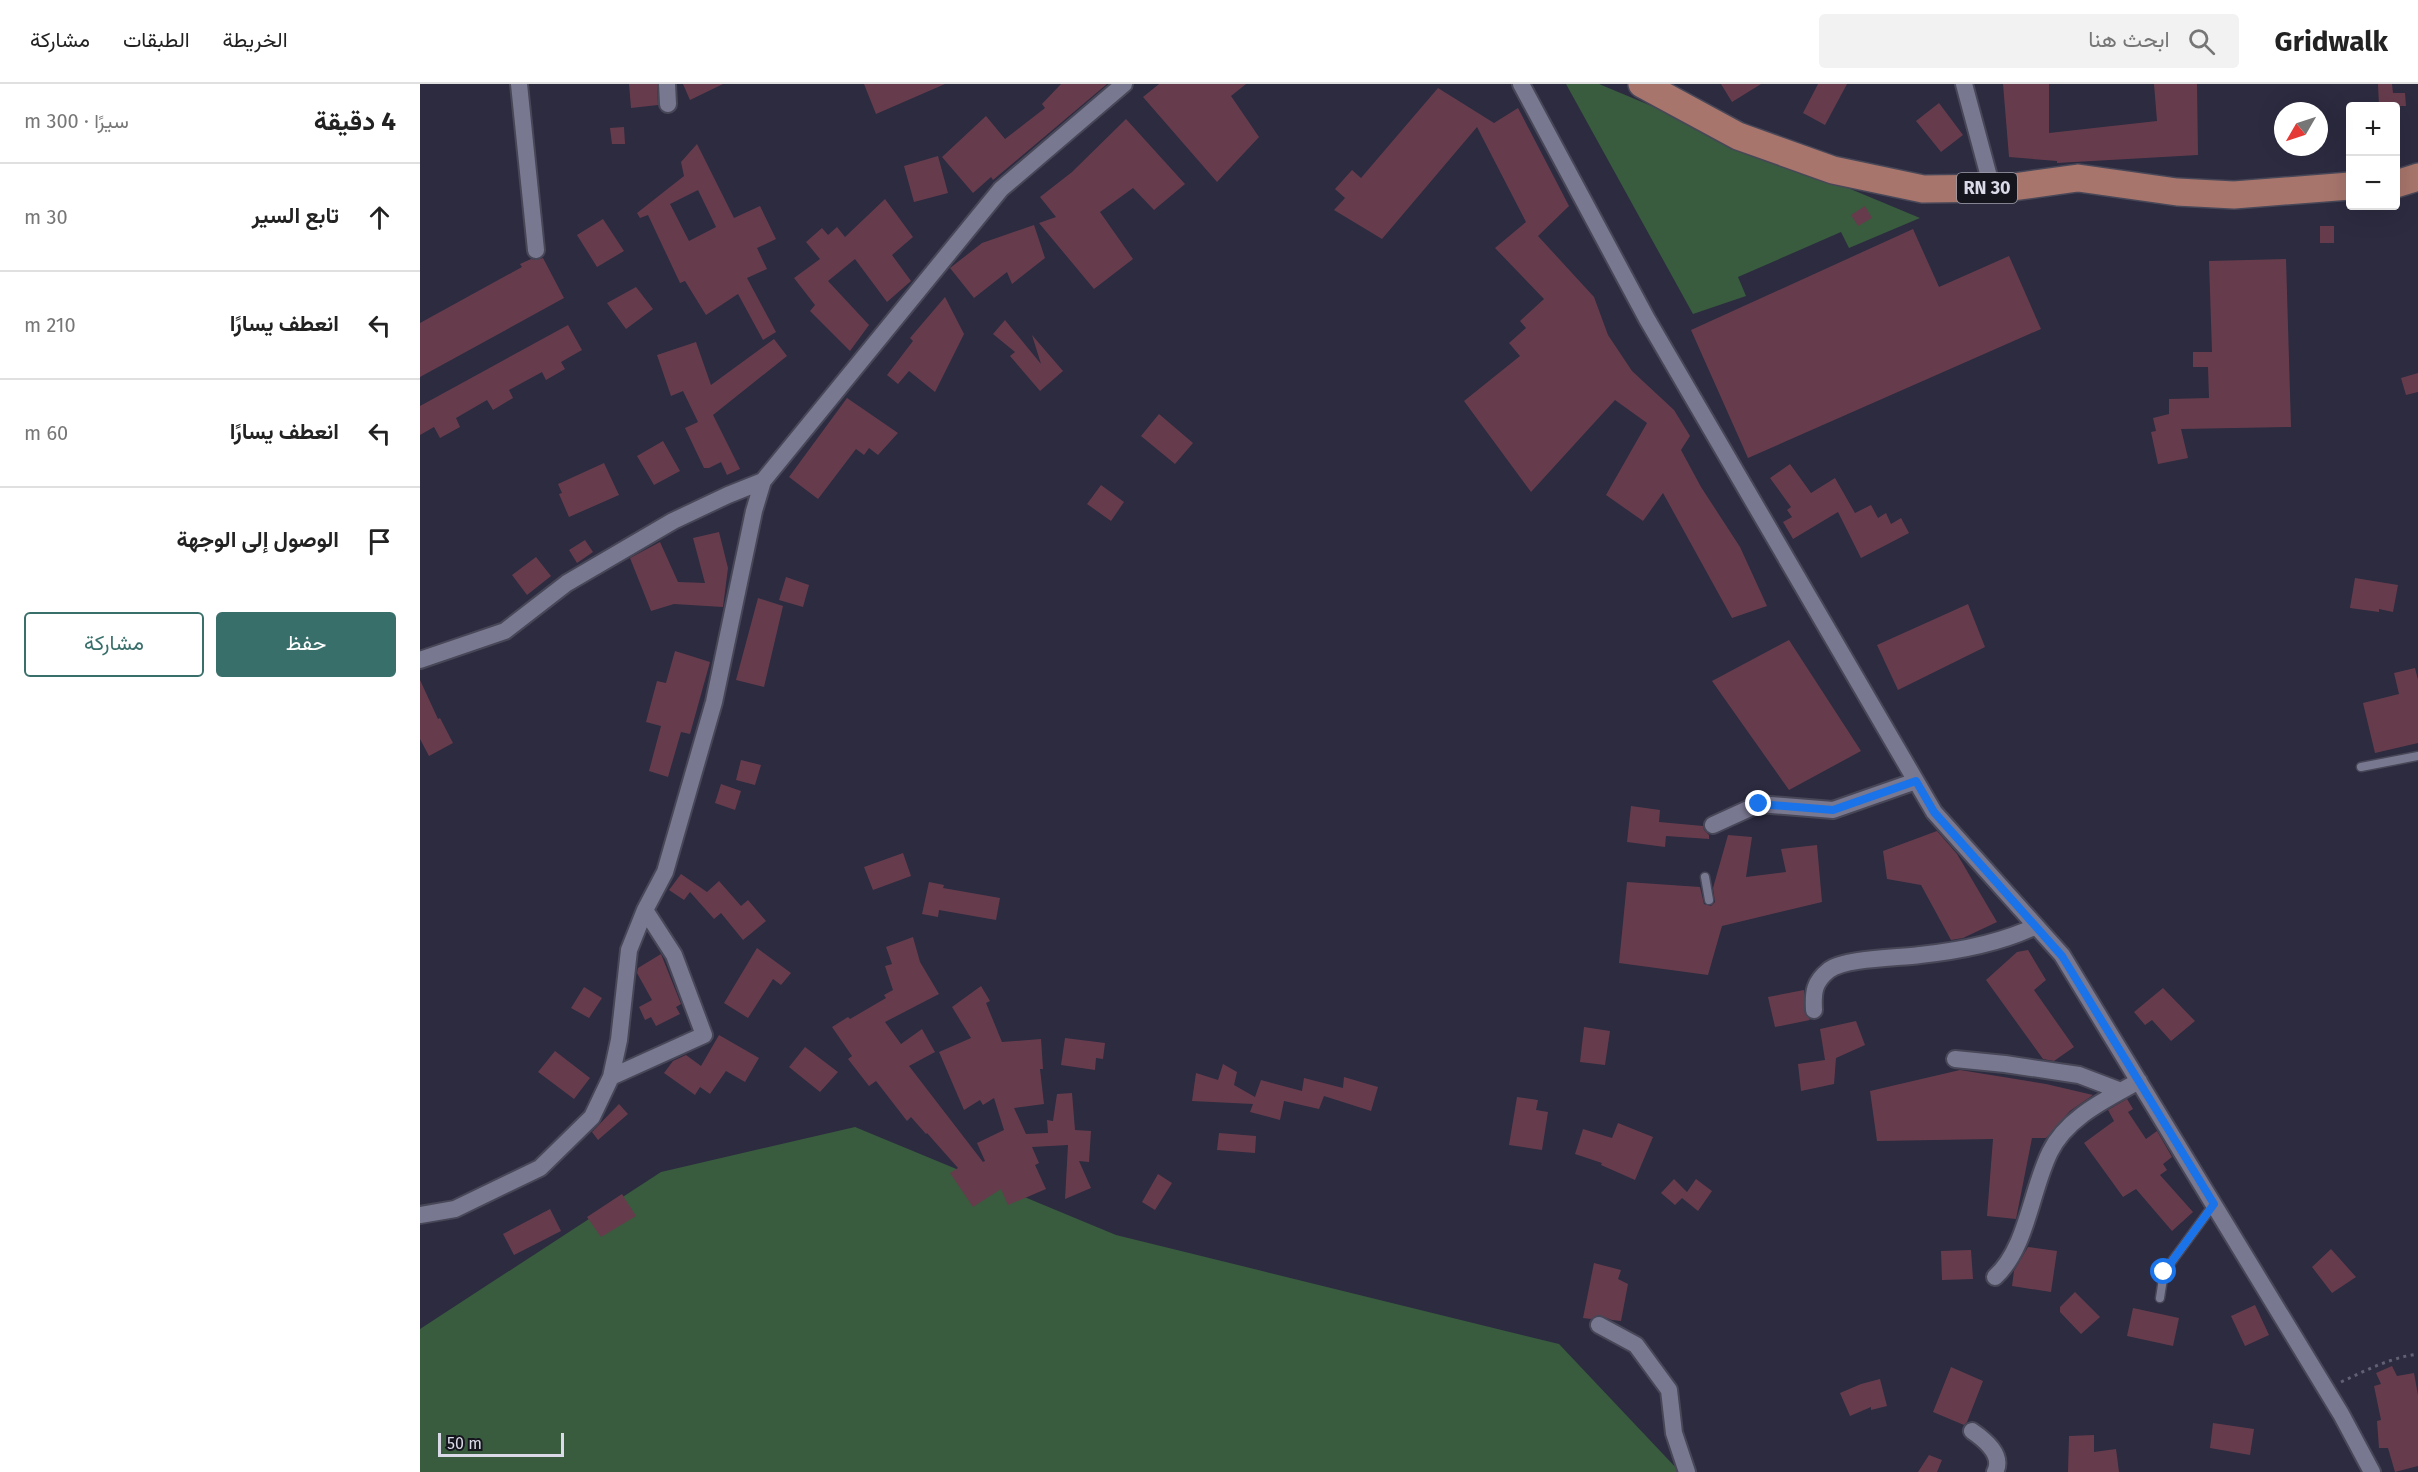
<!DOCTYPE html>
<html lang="ar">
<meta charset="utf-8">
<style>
:root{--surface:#fff;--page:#f2f2f2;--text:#222;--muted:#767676;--line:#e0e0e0;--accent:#396f6b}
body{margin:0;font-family:"Fira Sans",Vazirmatn,sans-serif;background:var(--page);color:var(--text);direction:rtl}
.controls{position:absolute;right:18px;top:18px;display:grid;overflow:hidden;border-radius:6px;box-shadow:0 6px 24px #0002}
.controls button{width:54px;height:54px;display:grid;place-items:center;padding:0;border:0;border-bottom:2px solid var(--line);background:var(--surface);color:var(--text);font:30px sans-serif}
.compass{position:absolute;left:1854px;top:18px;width:54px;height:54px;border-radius:50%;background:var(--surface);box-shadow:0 6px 24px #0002;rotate:231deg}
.scale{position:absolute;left:18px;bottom:15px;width:126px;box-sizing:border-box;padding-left:6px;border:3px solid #dadae8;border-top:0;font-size:16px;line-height:21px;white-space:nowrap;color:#dadae8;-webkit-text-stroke:4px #15151e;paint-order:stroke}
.stop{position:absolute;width:18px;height:18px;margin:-14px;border:4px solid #1a73e8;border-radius:50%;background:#fff}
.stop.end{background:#1a73e8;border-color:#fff;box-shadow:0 2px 6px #0008}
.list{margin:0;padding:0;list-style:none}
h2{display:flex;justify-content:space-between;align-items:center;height:78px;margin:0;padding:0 24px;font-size:26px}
h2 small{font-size:20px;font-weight:400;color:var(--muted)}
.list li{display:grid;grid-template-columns:39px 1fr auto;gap:18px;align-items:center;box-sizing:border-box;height:108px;padding:0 24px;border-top:2px solid var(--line)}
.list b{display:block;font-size:22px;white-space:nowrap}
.list em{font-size:20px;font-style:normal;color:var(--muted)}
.actions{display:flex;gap:12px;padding:18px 24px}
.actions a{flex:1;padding:14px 0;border:2px solid var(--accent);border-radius:6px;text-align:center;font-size:21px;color:var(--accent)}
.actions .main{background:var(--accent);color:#fff}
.icon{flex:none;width:33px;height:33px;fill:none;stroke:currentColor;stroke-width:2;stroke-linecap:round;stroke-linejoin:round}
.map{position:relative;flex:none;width:1998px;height:1388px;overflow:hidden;direction:ltr}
header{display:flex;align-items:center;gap:36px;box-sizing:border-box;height:84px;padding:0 30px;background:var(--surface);border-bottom:2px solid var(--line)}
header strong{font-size:28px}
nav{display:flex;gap:33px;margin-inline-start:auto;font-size:21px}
.search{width:420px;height:54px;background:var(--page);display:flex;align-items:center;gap:15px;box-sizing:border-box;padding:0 21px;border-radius:6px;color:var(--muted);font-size:22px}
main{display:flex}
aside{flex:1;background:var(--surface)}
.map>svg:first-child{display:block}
.green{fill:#395b3e}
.building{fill:#663c4c;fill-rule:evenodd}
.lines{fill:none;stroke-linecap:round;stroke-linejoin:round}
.service-casing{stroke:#484758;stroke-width:11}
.minor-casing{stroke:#484758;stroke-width:20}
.primary-casing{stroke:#484758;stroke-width:30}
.path{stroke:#626174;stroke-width:3;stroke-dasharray:3 4.5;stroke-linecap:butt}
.service{stroke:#797891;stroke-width:8}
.minor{stroke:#797891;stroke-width:16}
.primary{stroke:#a7756c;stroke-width:27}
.route{stroke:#1a73e8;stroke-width:8}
.labels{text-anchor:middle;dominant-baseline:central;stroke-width:4.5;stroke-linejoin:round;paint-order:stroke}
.shield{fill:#15151e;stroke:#9f9fab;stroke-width:1.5}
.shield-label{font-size:18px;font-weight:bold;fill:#dadae8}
</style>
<header>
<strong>Gridwalk</strong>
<div class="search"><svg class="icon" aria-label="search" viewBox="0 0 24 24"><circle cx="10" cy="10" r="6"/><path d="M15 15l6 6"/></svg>ابحث هنا</div>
<nav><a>الخريطة</a><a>الطبقات</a><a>مشاركة</a></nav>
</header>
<main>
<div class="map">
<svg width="1998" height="1388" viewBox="0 0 1998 1388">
<rect width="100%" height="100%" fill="#2c2b40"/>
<path class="green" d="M1146,0H1179L1500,134L1429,164L1421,148L1318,193L1326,212L1273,230Z
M435,1043L696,1151L1139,1260L1260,1388H0V1245L241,1088Z"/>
<path class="building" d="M209,0H237L238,21L211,24Z
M263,0H303L270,16Z
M444,0H525L456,30Z
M641,0H687L573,96L571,93L553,109L522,73L566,32L585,55L625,24L622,20Z
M739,0H826L811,12L839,53L797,98L723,13Z
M1301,0H1341L1312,18Z
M1398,0H1427L1405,41L1383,29Z
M1583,0H1629V49L1737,37L1734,0H1777L1778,71L1637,79V77L1589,73Z
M1958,0H1972L1973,9H1985L1986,22H1959Z
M1018,4L1074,39L1098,24L1149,122L1118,152L1174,213L1188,251L1212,287L1254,326L1270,352L1261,366L1281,403L1320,463L1347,522L1312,534L1243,409L1223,437L1186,411L1227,339L1195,316L1111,408L1044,317L1100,272L1089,259L1106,244L1100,237L1124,215L1075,164L1106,138L1057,43L962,155L914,126L925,114L915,105L932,86L941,94Z
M1519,19L1543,51L1521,68L1496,37Z
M706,35L765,100L734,126L713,104L680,128L713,175L674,205L619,139L636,133L620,113L652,88Z
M204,43L205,60H192L190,44Z
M277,60L314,134L340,122L356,155L337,164L347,185L327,194L356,248L343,256L318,210L286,231L265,197L260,199L228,131L220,134L217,129L264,92L261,78ZM278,106L296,143L269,157L250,120Z
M518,72L528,109L494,118L484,82Z
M465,115L493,153L472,171L491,197L467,218L435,175L408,197L449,241L430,267L390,227L395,221L374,194L400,175L386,158L402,144L408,151L417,143L425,153Z
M1445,122L1452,134L1438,142L1431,131Z
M183,135L204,167L177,183L157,151Z
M614,141L625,174L592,200L587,188L554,214L530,184L562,159Z
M1900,142H1914V159H1900Z
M1493,145L1519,203L1589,172L1621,245L1328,374L1271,246Z
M123,174L144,214L0,293V239L102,183L100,180L111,175L116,176Z
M1866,175L1871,343L1761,345L1768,374L1738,380L1731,348L1736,347L1733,334L1749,330V315L1789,314L1788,283H1773V268H1792L1789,177Z
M216,203L233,225L206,245L187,219Z
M525,213L544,250L515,308L489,287L478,300L467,291L493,257L490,254Z
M585,236L621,280L612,251L643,287L620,307L590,272L595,268L573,250Z
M148,241L162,266L141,278L145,285L126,296L122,288L89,306L93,314L73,326L67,316L36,334L40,343L20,354L14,343L0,351V322Z
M354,255L367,272L293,331L320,385L307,391L301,378L289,384H284L265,344L278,338L263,307L251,312L237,271L276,258L291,301Z
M1998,289V308L1986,311L1981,294Z
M427,314L478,349L458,371L449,364L444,371L436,365L398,415L369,393Z
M739,330L773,359L755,380L721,352Z
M243,357L260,387L234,401L217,372Z
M184,379L199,411L149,433L139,410L142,409L138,400Z
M1370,380L1391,409L1415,394L1435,429L1451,421L1458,434L1466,429L1471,440L1481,434L1489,449L1441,474L1418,428L1373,455L1363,438L1372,433L1367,426L1371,423L1350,394Z
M681,401L704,418L691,437L667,420Z
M299,448L308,484L303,523L254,520L231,527L210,474L240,458L258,498L285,499L273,454Z
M165,456L173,468L157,479L149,466Z
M116,473L131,492L107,511L92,491Z
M366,493L389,501L383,523L359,516Z
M1935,494L1978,501L1973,528L1959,525V528L1930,524Z
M338,514L363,522L344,603L316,596Z
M1548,520L1565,563L1478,606L1457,561Z
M1369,556L1441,667L1369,706L1292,597Z
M255,567L290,578L270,650L261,648L248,693L229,687L241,642L226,638L237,597L246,599Z
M1995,584L1998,596V659L1955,669L1943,619L1979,610L1974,589Z
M0,596L18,635L20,634L33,659L9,672L0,655Z
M321,676L341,681L335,701L316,696Z
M301,700L321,707L315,726L295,719Z
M1211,722L1240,726L1239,738L1283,742L1284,746L1289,751V755L1246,752L1245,763L1207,758Z
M1517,747L1537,770L1577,838L1543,854L1531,856L1501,801L1467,795L1463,767Z
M1308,751L1332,753L1326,793L1366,788L1361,765L1397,761L1402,818L1302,842L1288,891L1199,879L1207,798L1280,803L1284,820L1291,822L1295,818L1293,804Z
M483,769L491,792L453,806L444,783Z
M261,790L287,808L299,797L321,822L328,816L346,837L323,856L301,829L294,835L270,808L264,816L249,806Z
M509,798L524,801L523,804L580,814L576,836L519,826L518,833L502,830Z
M493,853L500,878L519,910L465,938L481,960L502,945L515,968L489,982L563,1078L565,1077L557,1059L584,1046L574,1014L563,1021L560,1016L544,1026L519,968L551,954L532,923L561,902L570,917L566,919L582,958L621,955L623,985H620L624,1020L594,1024L606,1050L628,1049L627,1036L633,1037L637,1010L652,1009L655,1046L671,1047L669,1078L659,1077L671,1104L645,1115L648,1061L612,1063L619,1079L615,1081L626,1105L588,1121L581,1105L553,1123L530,1089L538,1084L507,1049L506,1050L491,1033L487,1037L456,997L449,1002L428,975L432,972L412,943L428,933L430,935L466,914L464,911L473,906L465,882L472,880L466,863Z
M337,864L371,889L361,901L353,895L328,934L304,919Z
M1608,866L1626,896L1614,906L1654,963L1634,977L1623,975L1566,896L1597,868Z
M241,870L261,920L256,923L260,930L236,942L231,933L225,936L219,923L232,916L217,889L218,884Z
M164,903L182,914L169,934L151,924Z
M1743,904L1775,937L1751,957L1732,936L1725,941L1714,928Z
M1384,906V927L1390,936L1355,943L1348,913Z
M1436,937L1445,961L1416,974L1414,1000L1381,1007L1378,980L1405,976L1400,945Z
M1164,943L1190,947L1185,981L1160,978Z
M299,951L339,974L325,998L306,987L290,1010L280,1003L275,1011L244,989L253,977L266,971L281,982Z
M645,954L685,959L683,975L676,974L675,986L641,981Z
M385,963L418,988L400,1008L369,983Z
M135,967L170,994L154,1015L118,988Z
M803,980L817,988L814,1001L835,1013L841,996L882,1007L884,994L923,1004L924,993L958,1003L951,1027L904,1012L899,1025L864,1017L860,1036L830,1028L833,1020L772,1017L776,989L798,996Z
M1540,986L1626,1000L1673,1011L1650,1027L1626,1054H1612L1596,1135L1567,1132L1573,1055L1457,1057L1450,1007Z
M1097,1013L1118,1016L1116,1026L1128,1028L1122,1066L1089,1061Z
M1707,1015L1713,1025L1708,1028L1726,1055L1737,1047L1752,1073L1743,1080L1747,1086L1740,1091L1773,1128L1752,1147L1716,1105L1703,1113L1664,1059L1694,1037L1688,1026Z
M199,1020L208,1030L178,1056L172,1048Z
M1198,1039L1233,1053L1215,1096L1181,1081L1182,1079L1155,1070L1163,1045L1192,1054Z
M799,1049L836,1052L835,1069L797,1066Z
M738,1090L752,1099L735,1126L722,1118Z
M1254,1095L1267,1108L1276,1095L1292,1107L1278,1127L1262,1114L1255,1121L1241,1109Z
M202,1110L216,1132L181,1153L167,1133Z
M130,1125L141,1147L94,1171L83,1150Z
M1608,1163L1637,1167L1631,1208L1592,1202L1594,1187Z
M1911,1165L1936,1193L1912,1209L1892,1183Z
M1551,1166L1553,1195L1522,1196L1521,1167Z
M1174,1179L1201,1186L1198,1195L1208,1200L1201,1237L1192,1236L1179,1231L1171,1235L1163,1234Z
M1655,1208L1680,1233L1661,1250L1640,1228V1223Z
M1835,1221L1849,1251L1825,1262L1811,1232Z
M1713,1224L1759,1234L1753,1262L1707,1252Z
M1972,1282L1977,1292L1994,1289L1998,1311V1382L1975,1388L1968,1364H1959L1957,1337L1961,1336L1954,1302L1961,1300L1956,1289Z
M1531,1283L1563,1297L1547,1338L1544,1341L1513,1328Z
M1460,1295L1467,1322L1451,1326V1323L1430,1332L1420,1309L1441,1300Z
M1793,1339L1834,1345L1830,1371L1790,1364Z
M1674,1351V1368L1696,1365L1699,1388H1648L1649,1352Z
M1509,1371L1522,1376L1517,1388H1498Z"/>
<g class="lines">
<defs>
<path id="service" d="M1941,683L1998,672
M1285,793L1289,816
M1740,1214L1744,1188L1794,1120"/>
<path id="minor" d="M99,0L116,166
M247,0L248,20
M1101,0L1227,235L1514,728L1642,871L1921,1330L1952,1388
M1544,0L1572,104
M0,576L85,547L147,499L253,437L308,411L343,397
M1293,741L1339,720L1413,726L1496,697
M1394,926C1393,908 1394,898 1409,886C1425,874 1479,874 1500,871C1538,867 1581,859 1616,842
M1535,975L1585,980L1659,991L1701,1007
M191,993L284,951L254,871L225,826
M0,1131L35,1125L120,1084L172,1033L191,993L199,956L209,866L225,826L245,788L294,618L334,427L343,397L581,105L704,0
M1575,1193C1607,1164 1611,1106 1630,1068C1647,1033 1687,1015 1719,997
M1179,1241L1216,1261L1249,1306L1254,1349L1267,1388
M1552,1347C1565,1356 1584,1371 1575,1388"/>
<path id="primary" d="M1222,0L1318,52L1413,86L1503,105L1586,104L1658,94L1757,108L1814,111L1930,102
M1976,100L1998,93"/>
</defs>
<use href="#service" class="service-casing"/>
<use href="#minor" class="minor-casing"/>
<use href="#primary" class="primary-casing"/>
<path class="path" d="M1921,1298C1947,1286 1969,1274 1998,1270"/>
<use href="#service" class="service"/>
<use href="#minor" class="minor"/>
<use href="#primary" class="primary"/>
</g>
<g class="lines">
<path class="route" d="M1339,720L1413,726L1496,697L1514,728L1642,872L1794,1120L1744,1188"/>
</g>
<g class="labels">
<rect class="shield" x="1537" y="89" width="60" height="30" rx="4.5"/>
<g class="shield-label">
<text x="1567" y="104">RN 30</text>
</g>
</g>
</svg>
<div class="controls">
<button>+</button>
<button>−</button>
</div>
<svg class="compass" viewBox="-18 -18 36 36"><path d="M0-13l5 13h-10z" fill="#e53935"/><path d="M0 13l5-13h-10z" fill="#767676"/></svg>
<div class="scale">50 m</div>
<div class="stop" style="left:1744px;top:1188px"></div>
<div class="stop end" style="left:1339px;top:720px"></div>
</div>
<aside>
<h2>4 دقيقة<small>سيرًا · 300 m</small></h2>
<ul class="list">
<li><svg class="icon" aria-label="ahead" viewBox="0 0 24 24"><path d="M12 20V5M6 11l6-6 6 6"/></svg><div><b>تابع السير</b></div><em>30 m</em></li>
<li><svg class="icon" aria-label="left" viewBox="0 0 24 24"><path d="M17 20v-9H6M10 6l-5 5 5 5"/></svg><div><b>انعطف يسارًا</b></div><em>210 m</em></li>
<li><svg class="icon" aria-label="left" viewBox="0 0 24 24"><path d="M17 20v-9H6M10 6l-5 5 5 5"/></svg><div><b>انعطف يسارًا</b></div><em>60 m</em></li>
<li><svg class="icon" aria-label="arrive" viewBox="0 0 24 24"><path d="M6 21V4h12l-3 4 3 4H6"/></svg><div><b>الوصول إلى الوجهة</b></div></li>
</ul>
<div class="actions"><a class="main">حفظ</a><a>مشاركة</a></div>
</aside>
</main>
